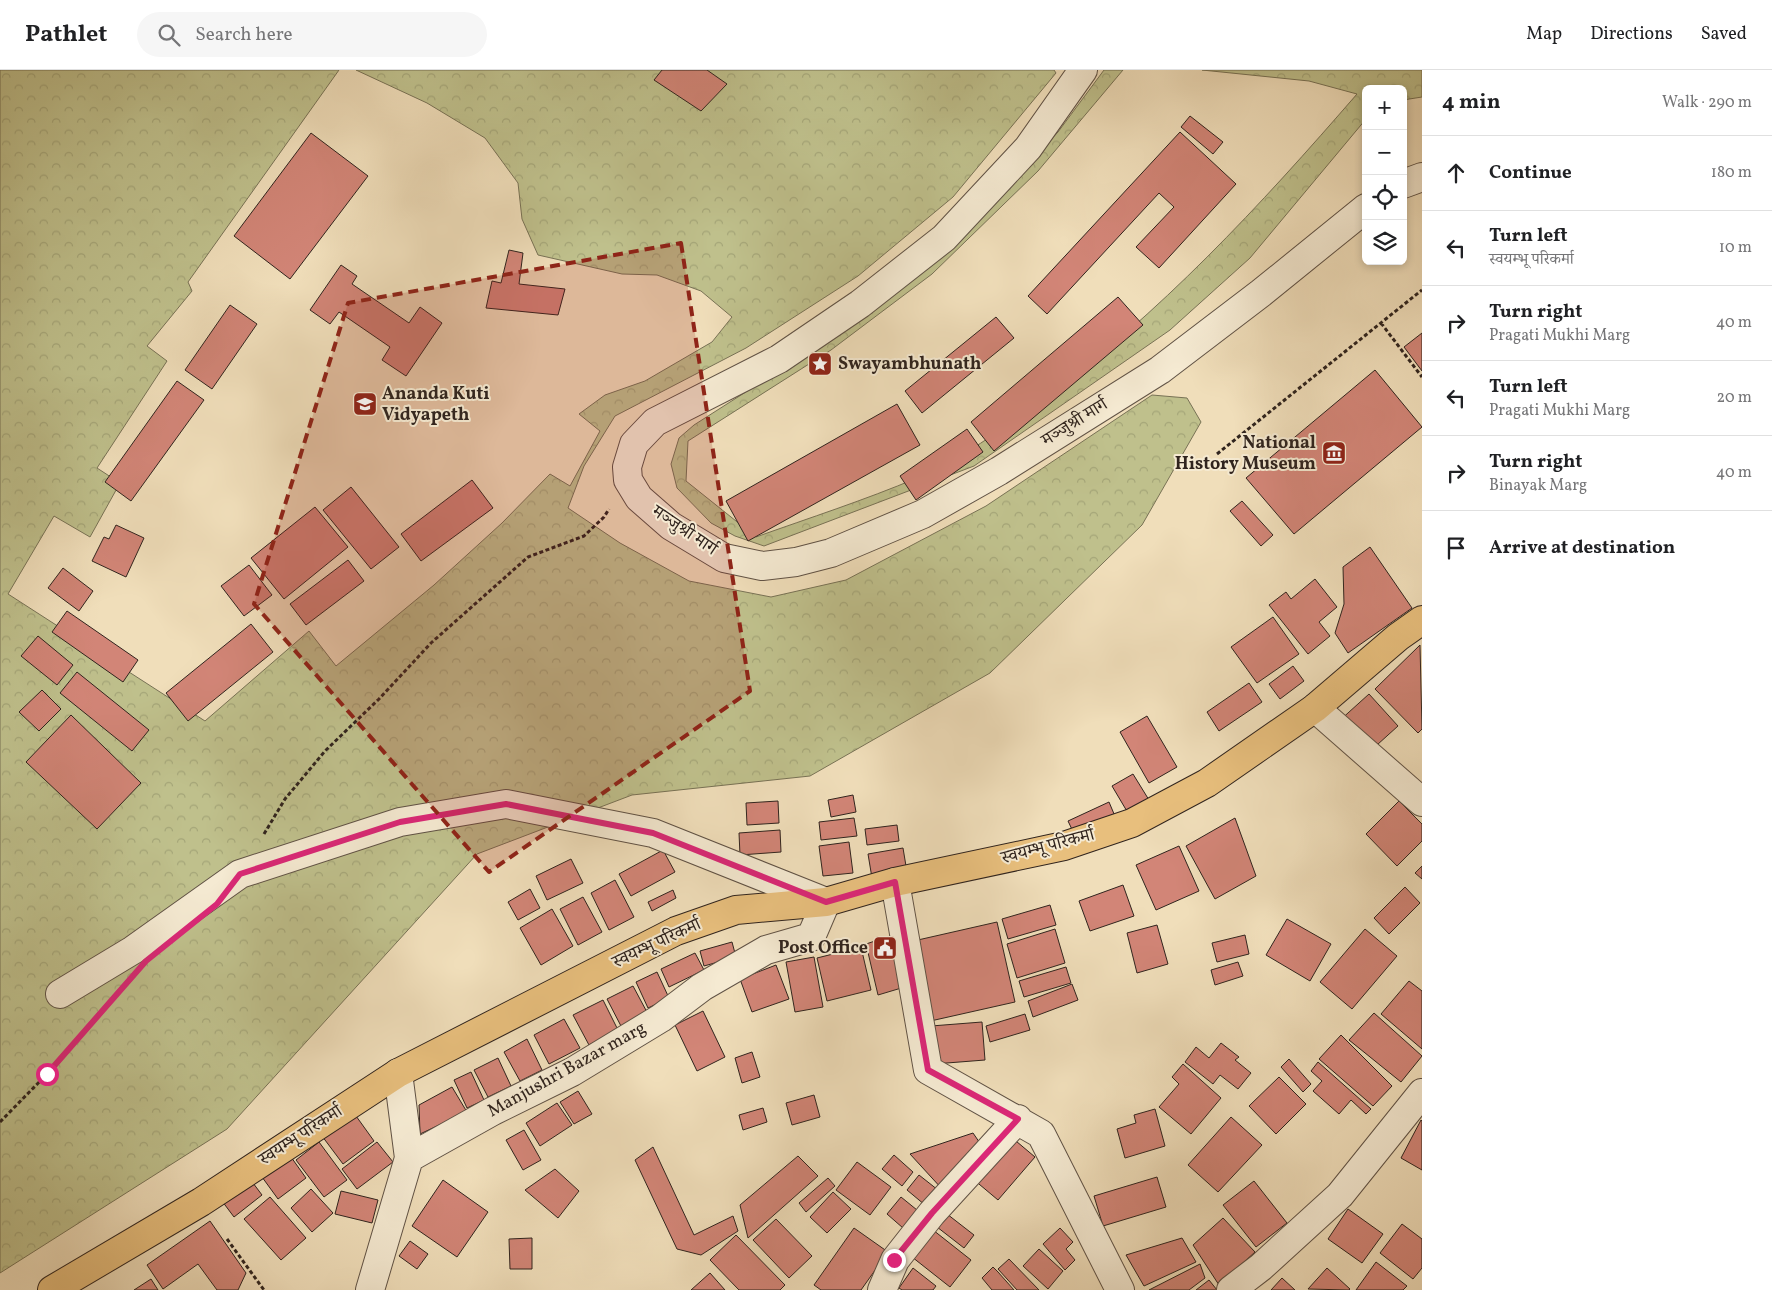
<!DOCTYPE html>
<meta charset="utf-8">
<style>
:root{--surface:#fff;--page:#f6f6f6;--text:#202124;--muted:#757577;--line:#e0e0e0}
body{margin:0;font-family:Vollkorn,"Noto Serif Devanagari",serif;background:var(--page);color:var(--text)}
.controls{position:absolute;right:15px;top:15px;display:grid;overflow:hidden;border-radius:8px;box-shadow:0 2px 8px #0003}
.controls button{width:45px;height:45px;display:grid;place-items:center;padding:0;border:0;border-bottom:1px solid var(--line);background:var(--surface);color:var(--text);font:25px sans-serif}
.stop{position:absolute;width:15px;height:15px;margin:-11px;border:4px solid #db2777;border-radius:50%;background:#fff}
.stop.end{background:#db2777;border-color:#fff;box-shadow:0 1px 5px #0008}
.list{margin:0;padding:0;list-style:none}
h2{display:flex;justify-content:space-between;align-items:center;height:65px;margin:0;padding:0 20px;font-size:21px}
h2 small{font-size:16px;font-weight:400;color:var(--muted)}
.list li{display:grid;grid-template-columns:32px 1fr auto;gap:15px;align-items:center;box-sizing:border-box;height:75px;padding:0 20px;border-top:1px solid var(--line)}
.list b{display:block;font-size:19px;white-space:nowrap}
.list p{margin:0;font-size:16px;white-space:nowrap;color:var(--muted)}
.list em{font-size:16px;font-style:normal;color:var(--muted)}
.icon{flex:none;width:28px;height:28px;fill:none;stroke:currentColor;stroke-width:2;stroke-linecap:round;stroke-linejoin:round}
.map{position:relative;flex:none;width:1422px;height:1220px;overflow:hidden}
header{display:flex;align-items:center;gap:30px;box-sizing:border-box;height:70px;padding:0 25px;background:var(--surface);border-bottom:1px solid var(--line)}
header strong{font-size:24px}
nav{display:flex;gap:28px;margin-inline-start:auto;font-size:18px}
.search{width:350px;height:45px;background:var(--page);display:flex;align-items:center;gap:12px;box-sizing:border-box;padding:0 18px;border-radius:28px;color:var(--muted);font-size:19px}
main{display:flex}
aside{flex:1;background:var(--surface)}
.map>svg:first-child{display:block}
.forest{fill:url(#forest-crowns);stroke:#787255}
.building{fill:#d28577;stroke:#30241e}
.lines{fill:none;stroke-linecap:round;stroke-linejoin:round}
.minor-casing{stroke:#605245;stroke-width:30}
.major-casing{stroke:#30241e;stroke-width:30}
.path{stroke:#30241e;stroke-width:3;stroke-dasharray:4 2.5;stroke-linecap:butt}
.minor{stroke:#f5ead2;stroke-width:28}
.major{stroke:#e8bf7d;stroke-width:28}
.route{stroke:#db2777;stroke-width:6}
.marked{fill:#8f2418;fill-opacity:0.2;stroke:#8f2418;stroke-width:4;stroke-dasharray:10 6;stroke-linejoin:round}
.labels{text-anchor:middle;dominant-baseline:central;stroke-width:4;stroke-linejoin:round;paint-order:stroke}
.poi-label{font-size:18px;font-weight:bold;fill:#30241e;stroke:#f5ead2;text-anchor:start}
.street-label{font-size:18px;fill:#30241e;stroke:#f5ead2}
</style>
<header>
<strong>Pathlet</strong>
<div class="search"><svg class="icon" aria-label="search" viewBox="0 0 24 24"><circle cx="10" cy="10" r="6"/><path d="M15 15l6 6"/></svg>Search here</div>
<nav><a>Map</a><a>Directions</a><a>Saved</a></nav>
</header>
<main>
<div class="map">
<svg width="1422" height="1220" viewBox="0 0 1422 1220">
<defs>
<pattern id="forest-crowns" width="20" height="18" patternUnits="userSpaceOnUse" patternTransform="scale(1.25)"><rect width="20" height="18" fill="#bfc08c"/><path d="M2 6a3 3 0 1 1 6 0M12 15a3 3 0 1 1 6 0" fill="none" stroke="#a4a578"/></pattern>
</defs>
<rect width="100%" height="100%" fill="#f0deba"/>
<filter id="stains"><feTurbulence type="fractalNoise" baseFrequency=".004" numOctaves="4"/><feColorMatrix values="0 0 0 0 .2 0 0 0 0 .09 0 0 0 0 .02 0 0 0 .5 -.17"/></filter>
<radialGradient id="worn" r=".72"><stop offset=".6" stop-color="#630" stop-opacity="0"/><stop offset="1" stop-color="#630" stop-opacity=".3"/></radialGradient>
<path class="forest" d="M0,0H339L188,212L192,221L147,276L167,291L97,398L120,413L90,467L54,446L8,524L205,651L309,561L336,596L434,515L502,453L550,404L570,416L600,361L579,344L605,325L645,311L712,272L732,247L701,221L657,205L622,204L538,185L522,149L518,113L485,68L427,33L356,0H1054L1056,3L953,127L858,206L746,278L615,346L584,396L568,438L620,473L689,511L771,527L846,510L986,436L1152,325L1187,328L1201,352L1142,455L990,603L810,706L632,725L477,784L227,1059L0,1203Z
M1104,0H1123L1038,101L932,204L831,280L688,371L686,411L756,467C809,448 865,430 917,408C961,389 1001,360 1040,332C1160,244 1260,136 1357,24L1309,11L1202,0H1422V27L1403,30V19H1366V49L1250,188L1170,260L974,396L764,476L735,466L711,453L677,418L671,394L679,368L694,355L843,260L966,160L1058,62Z"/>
<path class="building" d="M662,0H707L727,14L701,41L654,10Z
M1190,46L1223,72L1213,84L1181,57Z
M1180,62L1236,114L1159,198L1136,177L1174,137L1159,123L1047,244L1028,226Z
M311,63L368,106L290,209L234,166Z
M509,180L523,183L519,214L565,219L558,245L486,238L492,211L501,213Z
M341,195L357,206L352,214L409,253L420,237L442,253L406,306L382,290L390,277L339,242L330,254L310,240Z
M1118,227L1143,255L994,381L971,352Z
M230,235L257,254L212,319L185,300Z
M996,247L1014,268L922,343L905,321Z
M1422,263V301L1404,277Z
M1375,300L1422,357L1294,464L1246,408Z
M177,311L204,330L131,431L105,412Z
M897,334L920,375L748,471L726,431Z
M967,359L983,382L916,430L900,406Z
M472,410L493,438L421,491L401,464Z
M351,417L399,477L371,499L323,440Z
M1242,431L1273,465L1261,476L1230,441Z
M315,437L348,477L284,529L251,488Z
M116,455L144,468L126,507L92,491L104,467L109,469Z
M1370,477L1412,538L1348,583L1335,563L1344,534L1343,497Z
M348,490L364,511L306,555L290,534Z
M249,495L272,525L244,546L221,516Z
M63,498L93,521L79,541L48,518Z
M1315,509L1337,537L1319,552L1330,566L1308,584L1269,535L1286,522L1291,529Z
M67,541L138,590L123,612L52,562Z
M1273,547L1299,584L1257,613L1231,577Z
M251,554L273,582L188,651L166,623Z
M38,566L73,595L57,615L21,586Z
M1420,575L1422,659L1418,663L1375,619Z
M1293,596L1304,611L1280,629L1269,614Z
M77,602L149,660L132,681L60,623Z
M1249,613L1262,632L1219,661L1207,642Z
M42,620L61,639L39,661L19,642Z
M1369,624L1398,656L1367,684L1338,652Z
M71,645L141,713L97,759L26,692Z
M1147,646L1177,697L1149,713L1120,662Z
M1133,704L1149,730L1128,743L1112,716Z
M853,725L856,742L831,747L828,730Z
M778,731L779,753L747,755L746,733Z
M1399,731L1422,754V771L1397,796L1366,764Z
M1109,732L1117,751L1077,770L1068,751Z
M854,748L857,766L821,770L819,752Z
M1235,748L1256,806L1215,829L1186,776Z
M897,755L899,771L867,775L865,759Z
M780,760L781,782L740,785L739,763Z
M849,772L853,803L823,806L819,776Z
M1179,776L1199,821L1156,840L1136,795Z
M903,778L907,802L872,808L868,784Z
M663,780L675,802L631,826L619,804Z
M571,789L583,813L547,830L536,806Z
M1422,796V809L1415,803Z
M615,810L634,847L609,860L591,823Z
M1123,815L1134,846L1090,861L1079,831Z
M1405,817L1420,833L1389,864L1374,848Z
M530,819L540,838L518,850L508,832Z
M673,820L676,828L652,841L648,832Z
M583,827L602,862L578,875L560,839Z
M1050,835L1056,855L1008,869L1002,849Z
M552,839L573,876L541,895L520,858Z
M1287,849L1331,874L1310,911L1266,885Z
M997,852L1015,932L926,952L909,872Z
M1157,855L1168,894L1137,903L1127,863Z
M1055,859L1065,893L1017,908L1007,874Z
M1365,859L1397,886L1352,939L1320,912Z
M896,864L908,916L878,925L866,874Z
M1245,865L1249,884L1217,892L1212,873Z
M732,872L736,887L704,896L700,881Z
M861,877L871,920L827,931L817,888Z
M695,883L704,900L669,917L661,899Z
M814,887L823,937L795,942L786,892Z
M1238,892L1243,906L1215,915L1211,900Z
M776,895L789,929L752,942L740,909Z
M1066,897L1071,913L1024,927L1019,911Z
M657,902L669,928L648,938L636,912Z
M1409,911L1422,921V979L1381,944Z
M1072,914L1078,930L1033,947L1028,931Z
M633,916L648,944L622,958L607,929Z
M603,930L618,960L589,975L573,945Z
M703,941L725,987L697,1001L675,955Z
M1374,943L1422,986L1401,1012L1349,970Z
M1025,944L1030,960L990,972L986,956Z
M564,949L580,978L549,994L534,965Z
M982,952L985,990L934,994L931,956Z
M1341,965L1392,1016L1373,1036L1319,989Z
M527,969L542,1000L520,1011L504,982Z
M1221,973L1239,987L1235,990L1251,1003L1238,1019L1220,1005L1213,1014L1185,992L1196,977L1209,988Z
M752,982L760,1007L742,1013L735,988Z
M498,988L511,1016L488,1027L474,1000Z
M1289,989L1311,1014L1303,1022L1281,997Z
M1318,992L1371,1039L1366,1044L1351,1030L1339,1044L1313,1021L1322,1011L1311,1001Z
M1183,994L1221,1028L1191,1064L1159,1037L1179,1014L1172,1007Z
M471,1002L484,1030L467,1038L454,1010Z
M1279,1007L1306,1034L1276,1064L1249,1036Z
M452,1017L467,1042L420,1064L419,1035Z
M578,1021L592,1044L574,1054L560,1032Z
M814,1025L820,1047L792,1055L786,1033Z
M557,1033L572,1055L540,1076L526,1053Z
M763,1038L767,1052L743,1060L739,1045Z
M351,1039L374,1071L343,1094L319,1062Z
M1155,1039L1165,1076L1125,1088L1117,1059L1136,1053L1134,1045Z
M1231,1047L1262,1075L1218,1122L1188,1095Z
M1421,1050L1422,1051V1100L1401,1088Z
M524,1060L541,1090L523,1100L506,1070Z
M973,1063L984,1079L943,1120L910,1084Z
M1010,1066L1035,1087L998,1130L973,1109Z
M319,1072L347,1110L324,1127L296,1090Z
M377,1072L393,1092L357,1119L342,1099Z
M653,1077L694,1165L733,1146L738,1161L701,1185L677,1179L635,1090Z
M894,1085L913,1102L902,1116L882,1099Z
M798,1086L818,1106L748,1168L740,1135Z
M291,1087L306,1108L278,1129L262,1107Z
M857,1092L891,1117L870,1145L836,1120Z
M555,1099L579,1121L558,1148L525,1120Z
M919,1105L938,1120L925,1135L907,1120Z
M1157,1107L1166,1137L1103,1156L1094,1126Z
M828,1108L835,1116L806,1142L799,1133Z
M250,1109L262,1125L234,1147L222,1131Z
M443,1110L488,1142L457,1187L412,1156Z
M1254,1111L1287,1153L1256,1177L1223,1135Z
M311,1119L333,1143L312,1162L291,1138Z
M341,1121L378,1130L372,1153L335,1144Z
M833,1122L851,1139L827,1163L810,1147Z
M270,1127L306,1168L281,1190L244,1149Z
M901,1127L917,1140L903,1158L887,1144Z
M1348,1139L1383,1164L1362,1193L1328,1169Z
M947,1144L974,1165L964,1178L937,1157Z
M1223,1148L1255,1182L1219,1215L1193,1175Z
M776,1149L812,1186L789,1208L753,1170Z
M210,1151L246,1203L238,1220H217L198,1194L163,1219L147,1195Z
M1402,1154L1422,1169V1198L1413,1209L1380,1183Z
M854,1158L888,1182L861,1220H821L814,1215Z
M1060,1158L1073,1172L1066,1179L1075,1190L1065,1200L1043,1174Z
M933,1160L971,1190L950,1217L912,1187Z
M736,1165L785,1215L780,1220H739L710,1190Z
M532,1168V1199H510L509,1169Z
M1182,1168L1196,1192L1144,1216L1126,1185Z
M410,1171L428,1184L417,1199L399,1186Z
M1039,1179L1063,1201L1048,1219L1023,1196Z
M1009,1189L1039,1220H1017L998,1199Z
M1376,1192L1407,1216L1403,1220H1356Z
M1200,1194L1205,1208L1189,1220H1149Z
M993,1197L998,1202L1014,1220H992L982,1208Z
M913,1198L936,1216L933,1220H902L899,1218Z
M1327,1198L1350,1219L1349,1220L1308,1219Z
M710,1203L725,1220H691Z
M1282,1208L1295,1220H1271Z
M151,1209L158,1220H134Z
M1209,1210L1217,1220H1196Z"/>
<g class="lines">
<defs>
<path id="minor" d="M1083,0L1028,78L944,168L860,234L779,289L655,352L634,374L627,397L628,410L639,428L671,456L724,488L762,496L796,492L831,483L923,444L999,401L1160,300L1261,223L1366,138
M1403,114L1422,107
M1315,638L1422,732
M895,812L928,1000L1041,1064L1120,1220
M60,924L133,880L240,804L400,752L506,734L653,763L826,832L811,867L766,880L702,917L661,948L572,1002L493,1041L409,1088L370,1220
M398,1003L409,1088
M882,1220L895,1190L932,1143L1018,1049
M1231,1220L1261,1197L1340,1125L1422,1023"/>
<path id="major" d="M52,1220L201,1132L398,1003L676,861L736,840L826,832L895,812L1064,776L1132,753L1207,713L1315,638L1398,567L1422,550"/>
</defs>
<use href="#minor" class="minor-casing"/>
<use href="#major" class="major-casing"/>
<path class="path" d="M1381,253L1422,307
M1217,384L1422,220
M264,764L285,729L325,681L379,629L431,573L528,487L584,466L604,447L609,439
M0,1052L47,1004L109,932
M227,1169L264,1220"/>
<use href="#minor" class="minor"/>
<use href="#major" class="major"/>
</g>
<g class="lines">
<path class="route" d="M47,1004L146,891L217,834L240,804L400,752L506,734L653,763L826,832L895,812L928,1000L1018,1049L932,1143L894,1190"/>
</g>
<path class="marked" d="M681,173L750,621L489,802L254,534L348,233Z"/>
<defs>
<symbol id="sight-square" viewBox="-11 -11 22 22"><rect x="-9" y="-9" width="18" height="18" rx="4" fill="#8f2418" stroke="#f5ead2"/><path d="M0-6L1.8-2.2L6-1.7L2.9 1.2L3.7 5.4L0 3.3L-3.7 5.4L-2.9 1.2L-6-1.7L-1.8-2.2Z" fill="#fff"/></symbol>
<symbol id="school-square" viewBox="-11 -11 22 22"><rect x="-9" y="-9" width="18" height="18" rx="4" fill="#8f2418" stroke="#f5ead2"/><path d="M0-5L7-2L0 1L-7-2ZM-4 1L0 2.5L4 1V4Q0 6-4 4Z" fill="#fff"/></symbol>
<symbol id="museum-square" viewBox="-11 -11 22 22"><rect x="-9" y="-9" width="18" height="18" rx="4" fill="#8f2418" stroke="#f5ead2"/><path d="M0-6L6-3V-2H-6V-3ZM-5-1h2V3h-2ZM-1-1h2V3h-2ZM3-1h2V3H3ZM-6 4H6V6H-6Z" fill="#fff"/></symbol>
<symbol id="civic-square" viewBox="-11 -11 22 22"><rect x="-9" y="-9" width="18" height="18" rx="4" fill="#8f2418" stroke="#f5ead2"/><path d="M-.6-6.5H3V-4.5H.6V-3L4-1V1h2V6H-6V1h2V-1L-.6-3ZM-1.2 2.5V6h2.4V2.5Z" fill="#fff"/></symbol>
</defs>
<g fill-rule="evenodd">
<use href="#sight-square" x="806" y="280" width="28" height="28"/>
<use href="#school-square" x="351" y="320" width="28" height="28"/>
<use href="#museum-square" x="1320" y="369" width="28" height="28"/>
<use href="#civic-square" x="871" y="864" width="28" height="28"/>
</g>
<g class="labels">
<g class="poi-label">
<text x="838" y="294">Swayambhunath</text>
<text x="382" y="324">Ananda Kuti<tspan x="382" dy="21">Vidyapeth</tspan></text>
<text x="1316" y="373" text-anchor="end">National<tspan x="1316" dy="21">History Museum</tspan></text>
<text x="868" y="878" text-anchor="end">Post Office</text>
</g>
<g class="street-label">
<text transform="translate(1075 353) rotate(-32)">मञ्जुश्री मार्ग</text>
<text transform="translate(684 461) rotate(34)">मञ्जुश्री मार्ग</text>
<text transform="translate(1048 777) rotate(-15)">स्वयम्भू परिकर्मा</text>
<text transform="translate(657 874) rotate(-25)">स्वयम्भू परिकर्मा</text>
<text transform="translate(567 1000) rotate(-29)">Manjushri Bazar marg</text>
<text transform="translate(301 1066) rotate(-33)">स्वयम्भू परिकर्मा</text>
</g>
</g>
<rect width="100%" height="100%" filter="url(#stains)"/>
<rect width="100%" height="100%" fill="url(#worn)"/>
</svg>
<div class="controls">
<button>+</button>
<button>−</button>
<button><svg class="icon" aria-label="locate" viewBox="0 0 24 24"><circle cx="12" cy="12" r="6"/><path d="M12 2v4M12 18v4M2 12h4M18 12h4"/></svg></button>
<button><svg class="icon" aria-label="layers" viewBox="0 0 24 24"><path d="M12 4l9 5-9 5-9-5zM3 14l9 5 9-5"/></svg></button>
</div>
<div class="stop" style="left:47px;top:1004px"></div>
<div class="stop end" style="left:894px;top:1190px"></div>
</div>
<aside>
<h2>4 min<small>Walk · 290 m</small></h2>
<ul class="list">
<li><svg class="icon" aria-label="ahead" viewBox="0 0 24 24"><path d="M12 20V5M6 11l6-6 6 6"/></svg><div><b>Continue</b></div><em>180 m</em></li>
<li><svg class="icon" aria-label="left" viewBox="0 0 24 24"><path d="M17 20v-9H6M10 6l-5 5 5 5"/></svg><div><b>Turn left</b><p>स्वयम्भू परिकर्मा</p></div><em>10 m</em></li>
<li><svg class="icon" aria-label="right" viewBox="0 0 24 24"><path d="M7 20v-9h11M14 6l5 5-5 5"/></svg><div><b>Turn right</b><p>Pragati Mukhi Marg</p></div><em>40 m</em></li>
<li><svg class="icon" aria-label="left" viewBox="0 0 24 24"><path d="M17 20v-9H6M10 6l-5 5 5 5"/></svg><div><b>Turn left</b><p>Pragati Mukhi Marg</p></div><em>20 m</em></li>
<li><svg class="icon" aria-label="right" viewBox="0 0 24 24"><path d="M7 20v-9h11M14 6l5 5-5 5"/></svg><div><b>Turn right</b><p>Binayak Marg</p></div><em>40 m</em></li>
<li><svg class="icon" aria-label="arrive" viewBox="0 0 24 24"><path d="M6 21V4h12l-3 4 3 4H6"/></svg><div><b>Arrive at destination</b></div></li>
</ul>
</aside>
</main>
